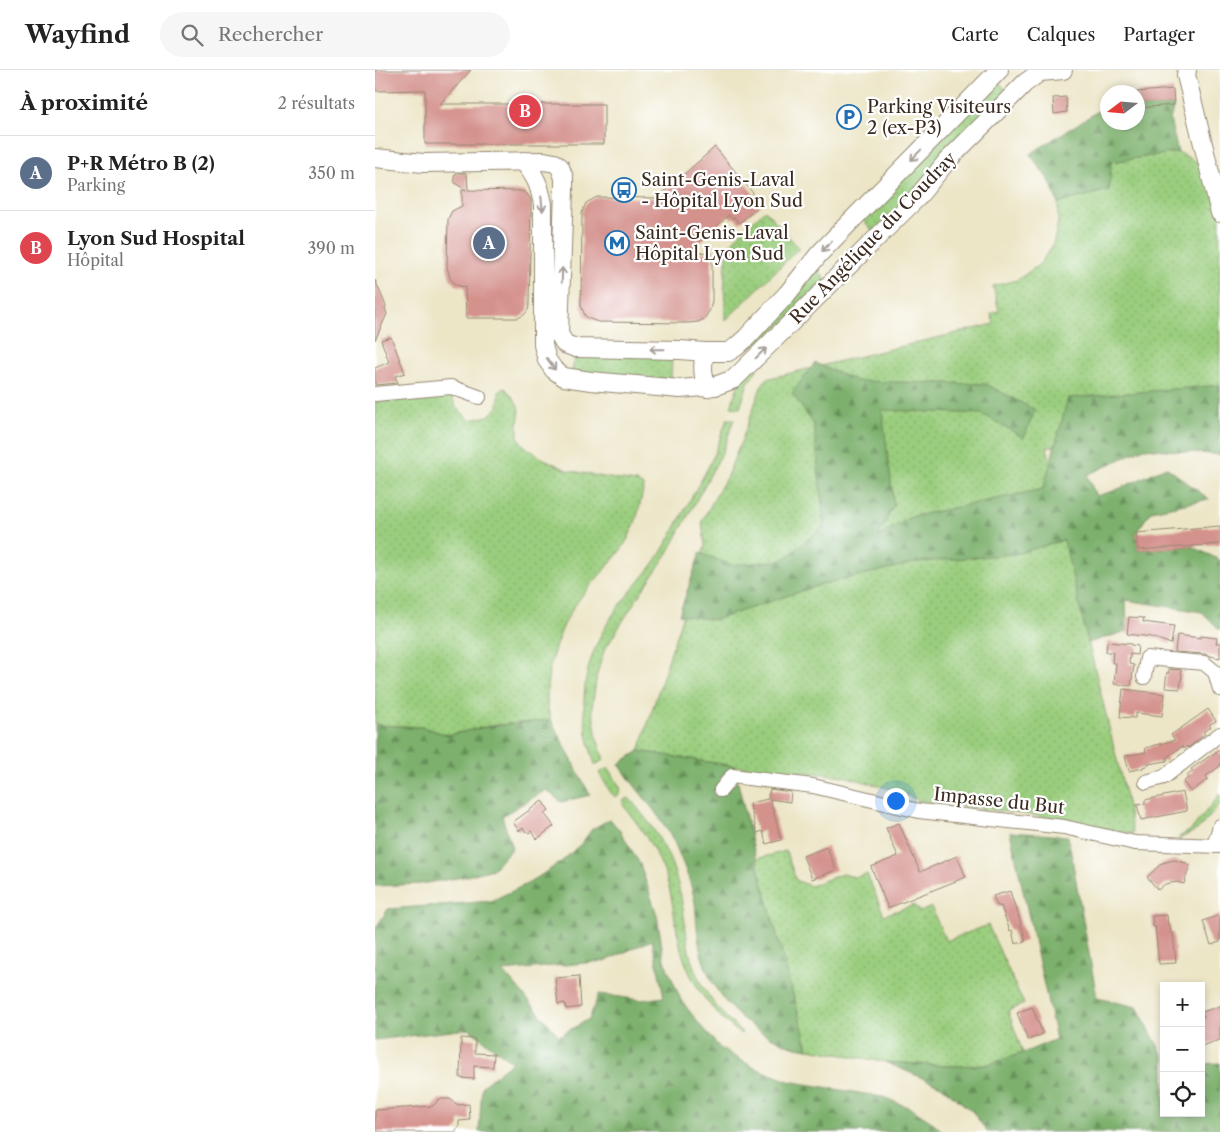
<!DOCTYPE html>
<html lang="fr">
<meta charset="utf-8">
<style>
:root{--surface:#fff;--page:#f6f6f6;--text:#222;--muted:#767676;--line:#e0e0e0;--accent:#1f6fb2}
body{margin:0;font-family:"Libre Caslon Text",serif;background:var(--page);color:var(--text)}
.controls{position:absolute;right:15px;bottom:15px;display:grid;overflow:hidden;border-radius:0px;box-shadow:0 2px 8px #0003}
.controls button{width:45px;height:45px;display:grid;place-items:center;padding:0;border:0;border-bottom:1px solid var(--line);background:var(--surface);color:var(--text);font:25px sans-serif}
.compass{position:absolute;left:725px;top:15px;width:45px;height:45px;border-radius:50%;background:var(--surface);box-shadow:0 2px 8px #0003;rotate:254deg}
.you{position:absolute;left:520px;top:730px;width:18px;height:18px;margin:-12px;border:4px solid #fff;border-radius:50%;background:#1a73e8;box-shadow:0 0 0 8px #1a73e833}
.badge{display:grid;place-items:center;width:32px;height:32px;border-radius:50%;background:var(--accent);color:#fff;font-size:16px;font-weight:700}
.pin{position:absolute;translate:-50% -50%;border:2px solid #fff;box-shadow:0 1px 5px #0006}
.list{margin:0;padding:0;list-style:none}
h2{display:flex;justify-content:space-between;align-items:center;height:65px;margin:0;padding:0 20px;font-size:21px}
h2 small{font-size:16px;font-weight:400;color:var(--muted)}
.list li{display:grid;grid-template-columns:32px 1fr auto;gap:15px;align-items:center;box-sizing:border-box;height:75px;padding:0 20px;border-top:1px solid var(--line)}
.list b{display:block;font-size:19px;white-space:nowrap}
.list p{margin:0;font-size:16px;white-space:nowrap;color:var(--muted)}
.list em{font-size:16px;font-style:normal;color:var(--muted)}
.icon{flex:none;width:28px;height:28px;fill:none;stroke:currentColor;stroke-width:2;stroke-linecap:round;stroke-linejoin:round}
.map{position:relative;flex:none;width:845px;height:1062px;overflow:hidden}
header{display:flex;align-items:center;gap:30px;box-sizing:border-box;height:70px;padding:0 25px;background:var(--surface);border-bottom:1px solid var(--line)}
header strong{font-size:24px}
nav{display:flex;gap:28px;margin-inline-start:auto;font-size:18px}
.search{width:350px;height:45px;background:var(--page);display:flex;align-items:center;gap:12px;box-sizing:border-box;padding:0 18px;border-radius:28px;color:var(--muted);font-size:19px}
main{display:flex}
aside{flex:1;background:var(--surface)}
.map>svg:first-child{display:block}
.grass{fill:url(#grass-dots);stroke:#6a7c4e}
.forest{fill:url(#forest-firs);stroke:#5b6d45;fill-rule:evenodd}
.building{fill:#d4928d}
.lines{fill:none;stroke-linecap:round;stroke-linejoin:round}
.minor-casing{stroke:#948872;stroke-width:16}
.tertiary-casing{stroke:#948872;stroke-width:20}
.minor{stroke:#fff;stroke-width:14}
.tertiary{stroke:#fff;stroke-width:18}
.oneway{stroke:#a79f9a}
.labels{text-anchor:middle;dominant-baseline:central;stroke-width:4.5;stroke-linejoin:round;paint-order:stroke}
.poi-label{font-size:18px;fill:#3b2a1e;stroke:#fff;text-anchor:start}
.street-label{font-size:18px;fill:#3b2a1e;stroke:#fff}
</style>
<header>
<strong>Wayfind</strong>
<div class="search"><svg class="icon" aria-label="search" viewBox="0 0 24 24"><circle cx="10" cy="10" r="6"/><path d="M15 15l6 6"/></svg>Rechercher</div>
<nav><a>Carte</a><a>Calques</a><a>Partager</a></nav>
</header>
<main>
<aside>
<h2>À proximité<small>2 résultats</small></h2>
<ul class="list">
<li><span class="badge" style="background:#5c6f8a">A</span><div><b>P+R Métro B (2)</b><p>Parking</p></div><em>350 m</em></li>
<li><span class="badge" style="background:#e0444e">B</span><div><b>Lyon Sud Hospital</b><p>Hôpital</p></div><em>390 m</em></li>
</ul>
</aside>
<div class="map">
<svg width="845" height="1062" viewBox="0 0 845 1062">
<defs>
<pattern id="grass-dots" width="8" height="8" patternUnits="userSpaceOnUse" patternTransform="scale(1.25)"><rect width="8" height="8" fill="#9acd7d"/><path d="M2 2h.1M6 6h.1" fill="none" stroke="#86b06c" stroke-width="1.8" stroke-linecap="round"/></pattern>
<pattern id="forest-firs" width="22" height="20" patternUnits="userSpaceOnUse" patternTransform="scale(1.25)"><rect width="22" height="20" fill="#7bb06c"/><path d="M5 1l3.5 6h-7zM16 11l3.5 6h-7z" fill="#668f58"/></pattern>
</defs>
<rect width="100%" height="100%" fill="#fff"/>
<filter id="ink" filterUnits="userSpaceOnUse"><feTurbulence type="fractalNoise" baseFrequency=".02" numOctaves="2"/><feDisplacementMap in="SourceGraphic" scale="10" xChannelSelector="R" yChannelSelector="G"/><feConvolveMatrix kernelMatrix="1 2 1 2 8 2 1 2 1" color-interpolation-filters="sRGB"/></filter>
<filter id="wash" filterUnits="userSpaceOnUse"><feTurbulence type="fractalNoise" baseFrequency=".0096" numOctaves="4" result="noise"/><feDisplacementMap in="SourceGraphic" scale="20" xChannelSelector="R" yChannelSelector="G"/><feGaussianBlur stdDeviation="1.12" result="paint"/><feColorMatrix in="noise" values="0 0 0 0 0 0 0 0 0 0 0 0 0 0 0 0 0 1.4 0 .05"/><feComposite in="paint" operator="in"/></filter>
<g filter="url(#wash)">
<rect width="100%" height="100%" fill="#ece5c6"/>
<path class="grass" d="M624,12L632,21L542,120L499,162L487,149Z
M803,82L845,104V364L672,377L688,442L708,550L751,727L758,764L717,755L665,746L545,731L520,720L468,706L359,696L264,681L330,476L327,451L352,406L366,372L386,317L391,309L619,254L616,244L624,241L618,216L642,210L664,195L678,175L683,152V133L734,120L735,92Z
M390,140L424,178L350,251C350,230 346,187 359,170C368,159 380,150 390,140Z
M440,197L452,211L383,277L376,269Z
M200,284L297,285L296,314L197,301Z
M380,294L383,298L373,313L365,338L356,337L364,312Z
M130,318L139,328L145,340L143,353V366L147,374L165,387L192,400L228,407L261,412L269,416C266,429 263,448 257,460C247,485 222,506 206,527C186,552 171,596 172,628C172,636 174,643 176,650L115,656L72,665L47,657L0,655V332L76,325L81,337L95,350L113,346L123,337L124,322Z
M352,349H359L348,381L293,483L263,527L229,581L222,604L217,638L222,668L229,690L220,695C202,639 205,596 237,546C250,526 268,509 282,489C293,472 302,454 312,436C321,418 333,400 340,382C344,371 348,360 352,349Z
M234,698L245,717L246,722L244,725L240,727L236,723L224,703Z
M845,724V734L828,754L822,760L804,769V767L816,760Z
M253,728L255,729C274,751 292,776 300,804C307,825 309,846 312,868C316,906 338,938 367,962L366,964C335,942 311,908 304,870C299,849 298,828 291,807C281,779 266,758 248,735V730Z
M411,781L421,810L435,816L467,804L480,807L492,804L509,845L539,835L545,842L556,837L571,871L613,855L649,934L633,941L648,983L611,995L573,996L510,992L433,979L381,789Z"/>
<path class="forest" d="M799,35L795,50L803,82L736,92L734,120L683,133L675,112L655,84L723,41H732V52H762L763,38Z
M440,293L482,311L611,314L660,340L649,368L607,344L507,340L519,435L503,467L535,447L668,419L693,328L845,315V385L769,378L712,405L721,426L739,421L791,397L834,429L776,441L761,463L763,480L816,476L845,490V560L827,542L751,530L752,561L713,573L689,470L641,484L545,492L448,514L340,550L304,545L325,483L357,495L408,490L449,456L439,355L417,323Z
M176,650L215,725L186,732L171,720L127,746L137,778L118,799L88,807L46,814L0,816V655L47,657L73,665L115,656Z
M264,681L359,696L381,789L433,979C427,978 420,977 414,975C409,974 405,971 400,969C365,953 340,927 328,890C322,872 322,852 320,833C317,814 307,790 299,772C285,743 261,721 244,694Z
M235,749L245,761L265,794L282,845L289,890L306,930L325,955L345,978L378,997L413,1011L508,1027L535,1038L560,1054L568,1062H104L107,1016L137,992L94,959L0,970V859L13,839L116,831L154,813L186,792L206,774L217,759ZM277,870L289,927L266,930L224,924L214,949L184,966L128,901L230,891Z
M635,762L693,766L722,928L762,937L789,987V1043H826V994L845,993V1062H612L598,1042L566,1016L510,992L573,996L611,995L648,983L681,969Z"/>
<g id="blocks">
<path class="building" d="M0,0H96L65,34H229V74H50V20L0,21Z
M798,19L799,35L762,38V22Z
M691,27L692,42L679,44L678,28Z
M340,77L387,134L364,153L359,147L357,149L354,145L314,182L337,183V231L335,240L329,249L323,252L313,253L223,252L215,249L210,246L206,235L207,143L211,133L222,127L282,128Z
M82,103H90L92,105L93,120L146,121L151,123L155,128L156,132L154,235L153,240L149,245L143,248H91L90,217L81,215L75,208L72,197L73,149L77,141L87,136V120H91L80,113L79,106Z
M0,210L11,236L10,238L12,244L0,270Z
M16,267L30,303L20,306L23,313L0,315V298L14,292L6,270Z
M845,456V474L763,480L761,463Z
M754,547L769,548L768,552L799,556L796,574L777,567L752,564Z
M802,565L826,568V566L842,568L841,573H845V588L835,586L830,584L800,582Z
M732,572L756,574V575L763,576L762,585L755,584L754,594L759,595L756,616L739,614L741,593H737L738,582H731Z
M794,599L806,600V604H807L805,619L790,618L792,602L794,603Z
M748,619L790,624L787,646L761,643L760,648L745,647Z
M833,639L841,651L834,655L836,657L828,662L830,664L813,678L812,676L809,679L807,676L792,687V691L773,694L774,695L768,697V698L754,701L750,686L771,682L770,678L800,670L796,665Z
M845,679V696L831,706L833,709L816,722L808,712L813,708L812,706L818,701L816,699Z
M395,719L416,722L415,732L395,729L406,770L391,774L388,761L382,763L375,736H376L375,733L393,729Z
M808,722L812,741L766,750L762,735L770,734V730Z
M167,731L174,740L169,743L179,756L162,769L156,761L154,763L152,761L151,762L148,758L144,761L138,752Z
M524,753L545,802L582,786L591,807L513,838L496,797L523,786L511,758Z
M452,777L461,800L437,809L428,786Z
M799,790L815,794L809,814L802,812L790,814L783,820L772,807L787,793Z
M635,821L639,834H640L651,871L640,874L637,860L635,861L626,836H622L618,826Z
M792,845L793,855H795L796,863H798L801,893L784,894L780,856L778,857L777,846Z
M845,845V872L836,875L828,851Z
M204,906L206,937L191,939L190,933L183,934L180,908Z
M845,936V970L826,976V948L829,947L827,942Z
M657,937L668,964L653,970L642,943Z
M86,968L100,969V983L119,984L118,997L99,996V1009L85,1008Z
M64,1029H75L83,1035L94,1034L95,1050L84,1051V1057L80,1062H0V1040L58,1036Z"/>
</g>
</g>
<g filter="url(#ink)">
<use href="#blocks" fill-opacity="0" stroke="#948872" stroke-width="1"/>
<g class="lines">
<defs>
<path id="minor" d="M0,324L76,317L104,327
M769,607L772,588L829,593L840,602L845,619
M771,712L789,707L845,664
M346,720L357,706L438,716L544,741L689,757L760,773L845,776
M839,776L845,756"/>
<path id="tertiary" d="M812,0L811,5L845,143
M0,88L48,93L169,91L180,93L185,97L189,108V120L184,264L190,274L201,278L305,280L330,282H353L361,277L371,268L412,224L444,184L475,152L542,84L624,0
M148,91C161,107 164,114 168,134V275L172,290L179,300L189,307L216,311L305,319L340,316L359,309L542,128L572,91L650,13L665,2L688,0
M330,282C327,295 327,305 332,318"/>
</defs>
<use href="#minor" class="minor-casing"/>
<use href="#tertiary" class="tertiary-casing"/>
<use href="#minor" class="minor"/>
<use href="#tertiary" class="tertiary"/>
</g>
<defs><path id="oneway-shaft" d="M-6 0H5M1.5-3L5.5 0L1.5 3" fill="none" stroke-width="1.6" stroke-linecap="round" stroke-linejoin="round" transform="scale(1.25)"/></defs>
<g class="oneway">
<use href="#oneway-shaft" transform="translate(541 85) rotate(134)"/>
<use href="#oneway-shaft" transform="translate(167 134) rotate(84)"/>
<use href="#oneway-shaft" transform="translate(452 176) rotate(133)"/>
<use href="#oneway-shaft" transform="translate(187 205) rotate(-88)"/>
<use href="#oneway-shaft" transform="translate(282 279) rotate(-179)"/>
<use href="#oneway-shaft" transform="translate(386 283) rotate(-44)"/>
<use href="#oneway-shaft" transform="translate(176 294) rotate(54)"/>
</g>
</g>
<defs>
<symbol id="parking-ring" viewBox="-11 -11 22 22"><circle r="9.5" fill="#fff" stroke="#1f6fb2" stroke-width="1.5"/><path d="M-3.5-5.5H1a3.5 3.5 0 0 1 0 7H-1V5.5H-3.5ZM-1-3.4V-.6H.8a1.4 1.4 0 0 0 0-2.8Z" fill="#1f6fb2"/></symbol>
<symbol id="bus-ring" viewBox="-11 -11 22 22"><circle r="9.5" fill="#fff" stroke="#1f6fb2" stroke-width="1.5"/><path d="M-5-6H5V4H4V6H2V4H-2V6H-4V4H-5ZM-3.5-4V0h7V-4ZM-3.5 1.2v1.5H-2V1.2ZM2 1.2v1.5H3.5V1.2Z" fill="#1f6fb2"/></symbol>
<symbol id="metro-ring" viewBox="-11 -11 22 22"><circle r="9.5" fill="#fff" stroke="#1f6fb2" stroke-width="1.5"/><path d="M-5.5 5V-5H-3L0 0L3-5H5.5V5H3V-.5L0 4L-3-.5V5Z" fill="#1f6fb2"/></symbol>
</defs>
<g fill-rule="evenodd">
<use href="#parking-ring" x="460" y="33" width="28" height="28"/>
<use href="#bus-ring" x="235" y="106" width="28" height="28"/>
<use href="#metro-ring" x="228" y="159" width="28" height="28"/>
</g>
<g class="labels">
<g class="poi-label">
<text x="492" y="37">Parking Visiteurs<tspan x="492" dy="21">2 (ex-P3)</tspan></text>
<text x="266" y="110">Saint-Genis-Laval<tspan x="266" dy="21">- Hôpital Lyon Sud</tspan></text>
<text x="260" y="163">Saint-Genis-Laval<tspan x="260" dy="21">Hôpital Lyon Sud</tspan></text>
</g>
<g class="street-label">
<text transform="translate(498 168) rotate(-46)">Rue Angélique du Coudray</text>
<text transform="translate(624 731) rotate(6)">Impasse du But</text>
</g>
</g>
</svg>
<div class="controls">
<button>+</button>
<button>−</button>
<button><svg class="icon" aria-label="locate" viewBox="0 0 24 24"><circle cx="12" cy="12" r="6"/><path d="M12 2v4M12 18v4M2 12h4M18 12h4"/></svg></button>
</div>
<svg class="compass" viewBox="-18 -18 36 36"><path d="M0-13l5 13h-10z" fill="#e53935"/><path d="M0 13l5-13h-10z" fill="#767676"/></svg>
<div class="you"></div>
<div class="pin badge" style="left:114px;top:173px;background:#5c6f8a">A</div>
<div class="pin badge" style="left:150px;top:41px;background:#e0444e">B</div>
</div>
</main>
